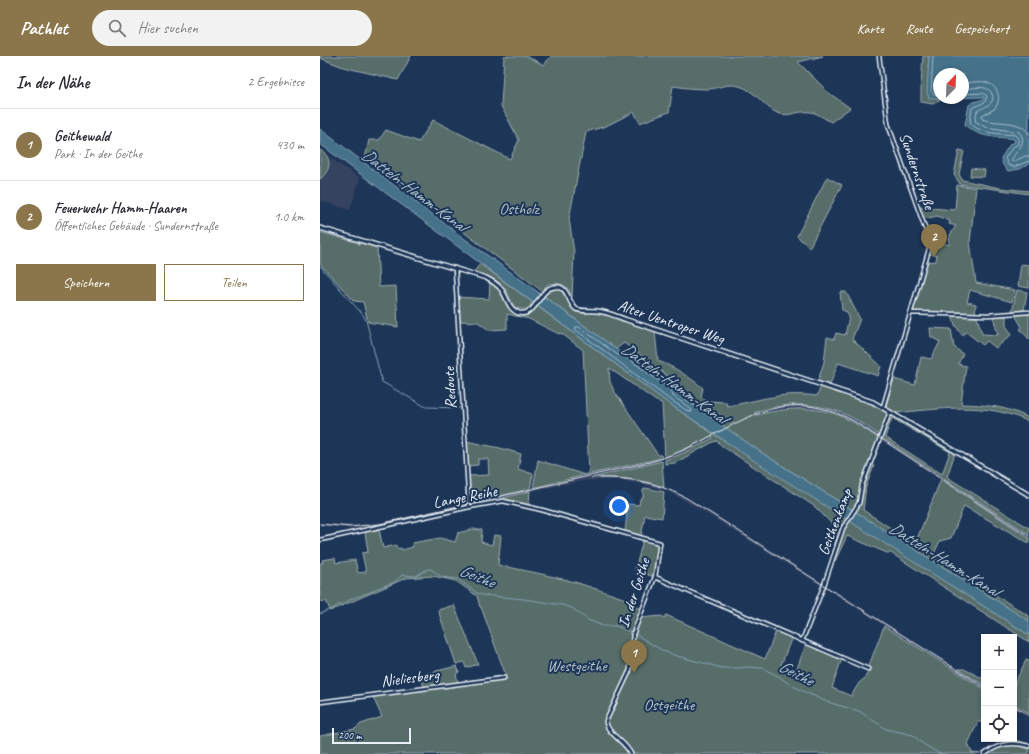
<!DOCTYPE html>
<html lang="de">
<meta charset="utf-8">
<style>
:root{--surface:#fff;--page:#f2f2f3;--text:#2b2b33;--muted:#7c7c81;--line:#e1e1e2;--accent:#8a764a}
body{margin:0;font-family:Caveat,sans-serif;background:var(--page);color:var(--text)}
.controls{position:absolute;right:12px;bottom:12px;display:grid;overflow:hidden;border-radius:0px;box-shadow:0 2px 6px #0003}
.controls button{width:36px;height:36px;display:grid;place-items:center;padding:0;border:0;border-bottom:1px solid var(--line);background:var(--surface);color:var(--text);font:20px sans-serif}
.compass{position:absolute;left:613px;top:12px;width:36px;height:36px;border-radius:50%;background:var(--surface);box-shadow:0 2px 6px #0003;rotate:23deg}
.scale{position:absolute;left:12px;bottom:10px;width:79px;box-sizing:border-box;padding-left:4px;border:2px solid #e8f1f8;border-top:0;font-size:11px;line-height:14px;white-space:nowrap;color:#e8f1f8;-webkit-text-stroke:3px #1d3557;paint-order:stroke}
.you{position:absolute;left:299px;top:450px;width:14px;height:14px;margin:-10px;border:3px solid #fff;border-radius:50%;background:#1a73e8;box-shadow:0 0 0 6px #1a73e833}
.badge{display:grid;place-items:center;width:26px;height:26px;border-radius:50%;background:var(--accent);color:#fff;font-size:13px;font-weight:700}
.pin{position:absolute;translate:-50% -33px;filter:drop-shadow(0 1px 2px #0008)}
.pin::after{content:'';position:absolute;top:21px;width:14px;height:12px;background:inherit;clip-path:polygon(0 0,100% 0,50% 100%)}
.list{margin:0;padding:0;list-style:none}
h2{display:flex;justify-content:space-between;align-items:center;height:52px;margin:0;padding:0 16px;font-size:17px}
h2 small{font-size:13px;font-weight:400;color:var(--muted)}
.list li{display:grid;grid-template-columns:26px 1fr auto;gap:12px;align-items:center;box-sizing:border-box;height:72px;padding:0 16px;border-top:1px solid var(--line)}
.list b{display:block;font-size:15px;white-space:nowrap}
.list p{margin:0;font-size:13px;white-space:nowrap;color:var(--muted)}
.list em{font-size:13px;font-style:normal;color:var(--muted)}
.actions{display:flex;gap:8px;padding:12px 16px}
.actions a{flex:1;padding:9px 0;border:1px solid var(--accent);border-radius:0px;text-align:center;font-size:14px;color:var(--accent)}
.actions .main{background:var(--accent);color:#fff}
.icon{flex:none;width:22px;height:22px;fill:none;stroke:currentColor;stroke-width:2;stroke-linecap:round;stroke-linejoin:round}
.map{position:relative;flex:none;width:709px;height:698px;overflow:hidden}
header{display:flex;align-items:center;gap:24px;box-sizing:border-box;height:56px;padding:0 20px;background:var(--accent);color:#fff}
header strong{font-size:19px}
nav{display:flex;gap:22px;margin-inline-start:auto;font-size:14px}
.search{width:280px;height:36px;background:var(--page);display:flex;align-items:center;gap:10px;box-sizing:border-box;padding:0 14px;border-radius:22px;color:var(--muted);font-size:15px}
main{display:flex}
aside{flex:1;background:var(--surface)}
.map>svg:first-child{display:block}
.built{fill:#344361}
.green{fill:#576d6a;stroke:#a0afb1;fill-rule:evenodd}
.water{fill:#457189;stroke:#86a4b5;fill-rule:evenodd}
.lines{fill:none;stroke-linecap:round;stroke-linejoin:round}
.shore{stroke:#a7becc;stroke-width:1}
.stream{stroke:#86a4b5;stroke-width:1}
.minor-casing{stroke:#e8f1f8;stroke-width:5.5}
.tertiary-casing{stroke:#e8f1f8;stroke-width:6}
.minor{stroke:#1d3557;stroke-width:2.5}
.tertiary{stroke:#1d3557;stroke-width:3}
.rail{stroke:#e8f1f8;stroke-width:1}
.labels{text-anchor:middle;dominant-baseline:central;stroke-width:4;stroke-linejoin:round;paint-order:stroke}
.street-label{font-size:16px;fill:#e8f1f8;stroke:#1d3557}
.park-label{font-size:16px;fill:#b5c3c6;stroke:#1d3557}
.water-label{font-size:17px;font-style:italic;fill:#afc4d1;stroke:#1d3557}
</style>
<header>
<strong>Pathlet</strong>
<div class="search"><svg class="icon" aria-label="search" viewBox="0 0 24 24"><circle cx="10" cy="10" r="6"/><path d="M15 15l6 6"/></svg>Hier suchen</div>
<nav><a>Karte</a><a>Route</a><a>Gespeichert</a></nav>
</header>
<main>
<aside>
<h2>In der Nähe<small>2 Ergebnisse</small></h2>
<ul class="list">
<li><span class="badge">1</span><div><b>Geithewald</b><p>Park · In der Geithe</p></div><em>430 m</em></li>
<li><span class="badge">2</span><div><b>Feuerwehr Hamm-Haaren</b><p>Öffentliches Gebäude · Sundernstraße</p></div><em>1.0 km</em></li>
</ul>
<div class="actions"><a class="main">Speichern</a><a>Teilen</a></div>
</aside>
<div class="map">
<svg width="709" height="698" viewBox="0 0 709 698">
<rect width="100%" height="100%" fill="#1d3557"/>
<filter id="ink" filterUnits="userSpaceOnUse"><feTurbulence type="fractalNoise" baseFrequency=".025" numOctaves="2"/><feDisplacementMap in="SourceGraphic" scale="8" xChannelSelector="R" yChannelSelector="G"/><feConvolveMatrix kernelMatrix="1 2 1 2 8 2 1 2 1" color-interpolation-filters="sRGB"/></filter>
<g filter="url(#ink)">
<path class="built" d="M10,102L40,122L30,154L0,145V123L7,118L9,114Z
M485,348L511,353L521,357L539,366L559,379L558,382L534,367L523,361L488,353H470L451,355L437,359L434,357L458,351Z
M391,380L393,382L366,396L345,404V401L365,394Z
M561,381L709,478V482L560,384Z
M342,402V405L274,422L295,421L317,424L344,431V434L316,427L295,424L262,425L212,435L60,469L34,473L0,470V467L23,469L49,468L67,465Z
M347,432L364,440L413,470L504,528L503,531L376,451L347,435Z
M506,529L664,629V633L505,532Z
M694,648L709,657V662L694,652Z"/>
<path class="green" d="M0,0H91L78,24L23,11L0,2Z
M184,0H206L224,9L231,0H503L478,6L509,37L530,52L511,66C505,63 496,56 490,56C477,54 469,62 457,57C443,50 435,34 419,30C408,27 400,32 389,33C377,33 365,32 353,30L349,56L320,67L314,56L286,70L266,76L249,163L254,196L252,241C249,229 240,226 228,228L222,235L45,102L49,84H59L66,74L99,86L113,64L190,103L199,84L181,50Z
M603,0H609L608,11L616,43H621L613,48L601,46V30Z
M0,94C13,101 11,115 0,123Z
M639,94L644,95L639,118L642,124L680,132L709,135V138L640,128L634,119Z
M651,112L665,114L664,121L650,120Z
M507,121L522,129L489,192L477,180Z
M637,129L656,132L650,186L656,227L695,234L692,246L650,234L647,246L656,248L655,257L593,256L607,206L616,205L617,200L610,198L612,185L615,183L629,189L630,179L636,170L629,168L630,165L617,160L604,163L599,151L635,154Z
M0,176L39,187V189L40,187L57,192L59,231L76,230L78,271L48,266L43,246L34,245L0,208Z
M160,208L212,246L209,252C188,258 193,238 182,229C174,222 162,219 153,217Z
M701,208L709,209V232L698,230Z
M170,225C174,228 179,231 182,235C185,240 186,245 189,250C196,265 208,259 217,250L344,344L389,375L709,579V586L571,497H567L527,480L516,503L515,505L511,504L518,474L494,450L402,390L397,385L393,386L355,407L345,408V404L366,396L393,382L391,380L365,394L345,401L342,347L336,345L289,312L290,326L294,335L338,399H341L342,402L265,419L213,432L218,404L265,419L269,416L263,294L241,277L239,278L209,263L187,258V273L169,274L158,266L140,265L137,241L169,243Z
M239,232L244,235L254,253L282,257L391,293L335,276L338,305C355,311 369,321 383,332L381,341L388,345L406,346L407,350C423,348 438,343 453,341C467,338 482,338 497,340L501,330L547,346L568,357L559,379C550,373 541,366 531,361C501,346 465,345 434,357L437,359C465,352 496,349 523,361C536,367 547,375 558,382L549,408L554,410L546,430L543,454L595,488L621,423L709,482V487L644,450L631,482L620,485L613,500L709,560V565L442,397L356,337V333L360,330L304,287L296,293L224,240L228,234Z
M697,234L707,236L704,254L692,255Z
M520,236H526L540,263L532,283L561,310L558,320L518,307L510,329L498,325L504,306L507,281L514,283L516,277L525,279L529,261L527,256L522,254Z
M709,258V283L700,273L702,271L695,259Z
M632,260L657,261L662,278L678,279L673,260H686V270L692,278L676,292L667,285L663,289L646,276L642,279L635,269Z
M610,272L631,273L634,291L643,298L638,308L646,310L641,348C668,349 685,350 709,362V366C667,345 619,353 575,357L566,350L574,323L595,329L601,301L611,303L620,286L611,281Z
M571,359L635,397L627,421L709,472V478L561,381ZM572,362L630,396L622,418L565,381Z
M146,385L180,392L201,398L198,413L213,418L210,433L149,447L148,420L169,419L168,403H158V409L147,410Z
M342,405L344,431C320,423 296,421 271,422Z
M326,432L344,436L342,462L325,459L321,481L305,476L308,448L319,449L320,443L323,441V434Z
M210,435L209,449L186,443L179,444V443Z
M59,473L63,492L76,489L77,493L81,492L82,494L93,491L92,487L120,482L135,486L138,477L153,473L162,474L161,486L172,489L174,479L181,480L178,509L217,517L255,526L309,544L311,549L321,553L312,575L315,577L320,562L341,560L345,562L346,559L445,603L456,575L472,581L461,609L476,615L486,588L522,602L512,632L531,640L539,627L545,622L549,613L548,612L564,570L664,633V668L658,665L648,688L652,697L660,698H0V680L35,673L41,668L62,661L52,639L110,631H104L100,619L137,610L139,616L136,618L138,626L186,620L161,551H160L157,540L136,525L113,520L86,522L10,555L7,546L0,545V507H3L2,504L15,502L16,507L35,504L38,517L46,516L42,497L48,496L45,476Z
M323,484L336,488L338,492L334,521L315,514Z
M134,549L158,608L146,612L144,606L136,608L118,554Z
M706,604L709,605V657L694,648V629Z
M638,613H644L664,623V629Z
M699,685L709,688V698H661L681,687Z"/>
<path class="water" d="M609,0H709V108L700,113L688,115L683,109L681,102L690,88L695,86L694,83C675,80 661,83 645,69L649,49L654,46L664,43V41L609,42L607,36ZM619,18H643V42H619Z
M0,73L141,180L296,293L300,296L305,295L356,333V337L442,397L709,565V579L433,404L344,344L0,88Z"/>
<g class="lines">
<path class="shore" d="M613,0L611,35L613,38L619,39
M643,27C651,27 661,24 668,27C679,31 682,45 674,53C670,56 666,57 662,59V63C677,69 700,62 709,78
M643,33C650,33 658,30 665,32C668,33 671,35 672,38C676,49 663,51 657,55L655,65L665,71L699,76C709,87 695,95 691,105H695L705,100H709
M643,38L663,37L667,40L665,46L652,52L650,66C659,79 680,77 695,79L698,82V88L693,91L685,102L688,109L694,111L709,105
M256,271H259L298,299L305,300L351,334L353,340L371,353L372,356H369L346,341L256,274Z"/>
<path class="stream" d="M0,210L43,259L46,264L62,326L106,351L140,352
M0,558C6,555 15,553 19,548L21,549L31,543L53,535L55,533L75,526L82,519L96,520L108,513H111L122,521L138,523L157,537L162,539L204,543L242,549L252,552L268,564L283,570H296L311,576
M315,578L343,595L357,600L402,612H419L428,611L442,612L460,621L469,628L485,636L507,646L539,655L566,673L593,679L603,688L620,698"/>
<defs>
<path id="minor" d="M559,0L568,68L610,186V190L563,351
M135,212L149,451
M591,257L668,259L709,256
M0,484L149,451L183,445L222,454L340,487L335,521L313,578L310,614L286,665C286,677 305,685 311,698
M335,521L548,613
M482,585L504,529L523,472L539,447L542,429L570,356
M0,646L184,622
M665,698C679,687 692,686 709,690"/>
<path id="tertiary" d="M0,172L166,222C172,225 177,228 181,233C187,240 188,254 199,257C217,261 218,233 234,231C249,229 247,246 256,253C262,256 271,254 278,255C287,256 298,261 307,264L553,346L709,439"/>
</defs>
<use href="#minor" class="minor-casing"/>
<use href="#tertiary" class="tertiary-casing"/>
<use href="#minor" class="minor"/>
<use href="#tertiary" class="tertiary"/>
<path class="rail" d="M280,422C311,421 341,428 368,443L664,631
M0,468L30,471L60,468L330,406C406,386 449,320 534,365L709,480
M694,650L709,659"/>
</g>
</g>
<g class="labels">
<g class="street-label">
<text transform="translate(597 115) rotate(71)">Sundernstraße</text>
<text transform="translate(351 266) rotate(18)">Alter Uentroper Weg</text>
<text transform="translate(130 332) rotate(-93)">Redoute</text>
<text transform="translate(145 441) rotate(-11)">Lange Reihe</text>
<text transform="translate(515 466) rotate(-69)">Geithenkamp</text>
<text transform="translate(314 537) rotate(-72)">In der Geithe</text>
<text transform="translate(90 622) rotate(-7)">Nieliesberg</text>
</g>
<g class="park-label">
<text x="199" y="153">Ostholz</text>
<text x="257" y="610">Westgeithe</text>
<text x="349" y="649">Ostgeithe</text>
</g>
<g class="water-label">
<text transform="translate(94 134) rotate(37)">Datteln-Hamm-Kanal</text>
<text transform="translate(354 327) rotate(36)">Datteln-Hamm-Kanal</text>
<text transform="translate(624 503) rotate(32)">Datteln-Hamm-Kanal</text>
<text transform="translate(157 520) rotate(22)">Geithe</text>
<text transform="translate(476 617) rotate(27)">Geithe</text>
</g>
</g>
</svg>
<div class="controls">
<button>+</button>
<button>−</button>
<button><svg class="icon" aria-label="locate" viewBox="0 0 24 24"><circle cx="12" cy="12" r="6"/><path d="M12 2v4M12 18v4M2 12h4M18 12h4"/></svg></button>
</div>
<svg class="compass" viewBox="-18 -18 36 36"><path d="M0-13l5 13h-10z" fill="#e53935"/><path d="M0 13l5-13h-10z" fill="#7c7c81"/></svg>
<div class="scale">200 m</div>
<div class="you"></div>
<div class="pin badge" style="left:314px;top:617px">1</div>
<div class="pin badge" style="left:614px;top:201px">2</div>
</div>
</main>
